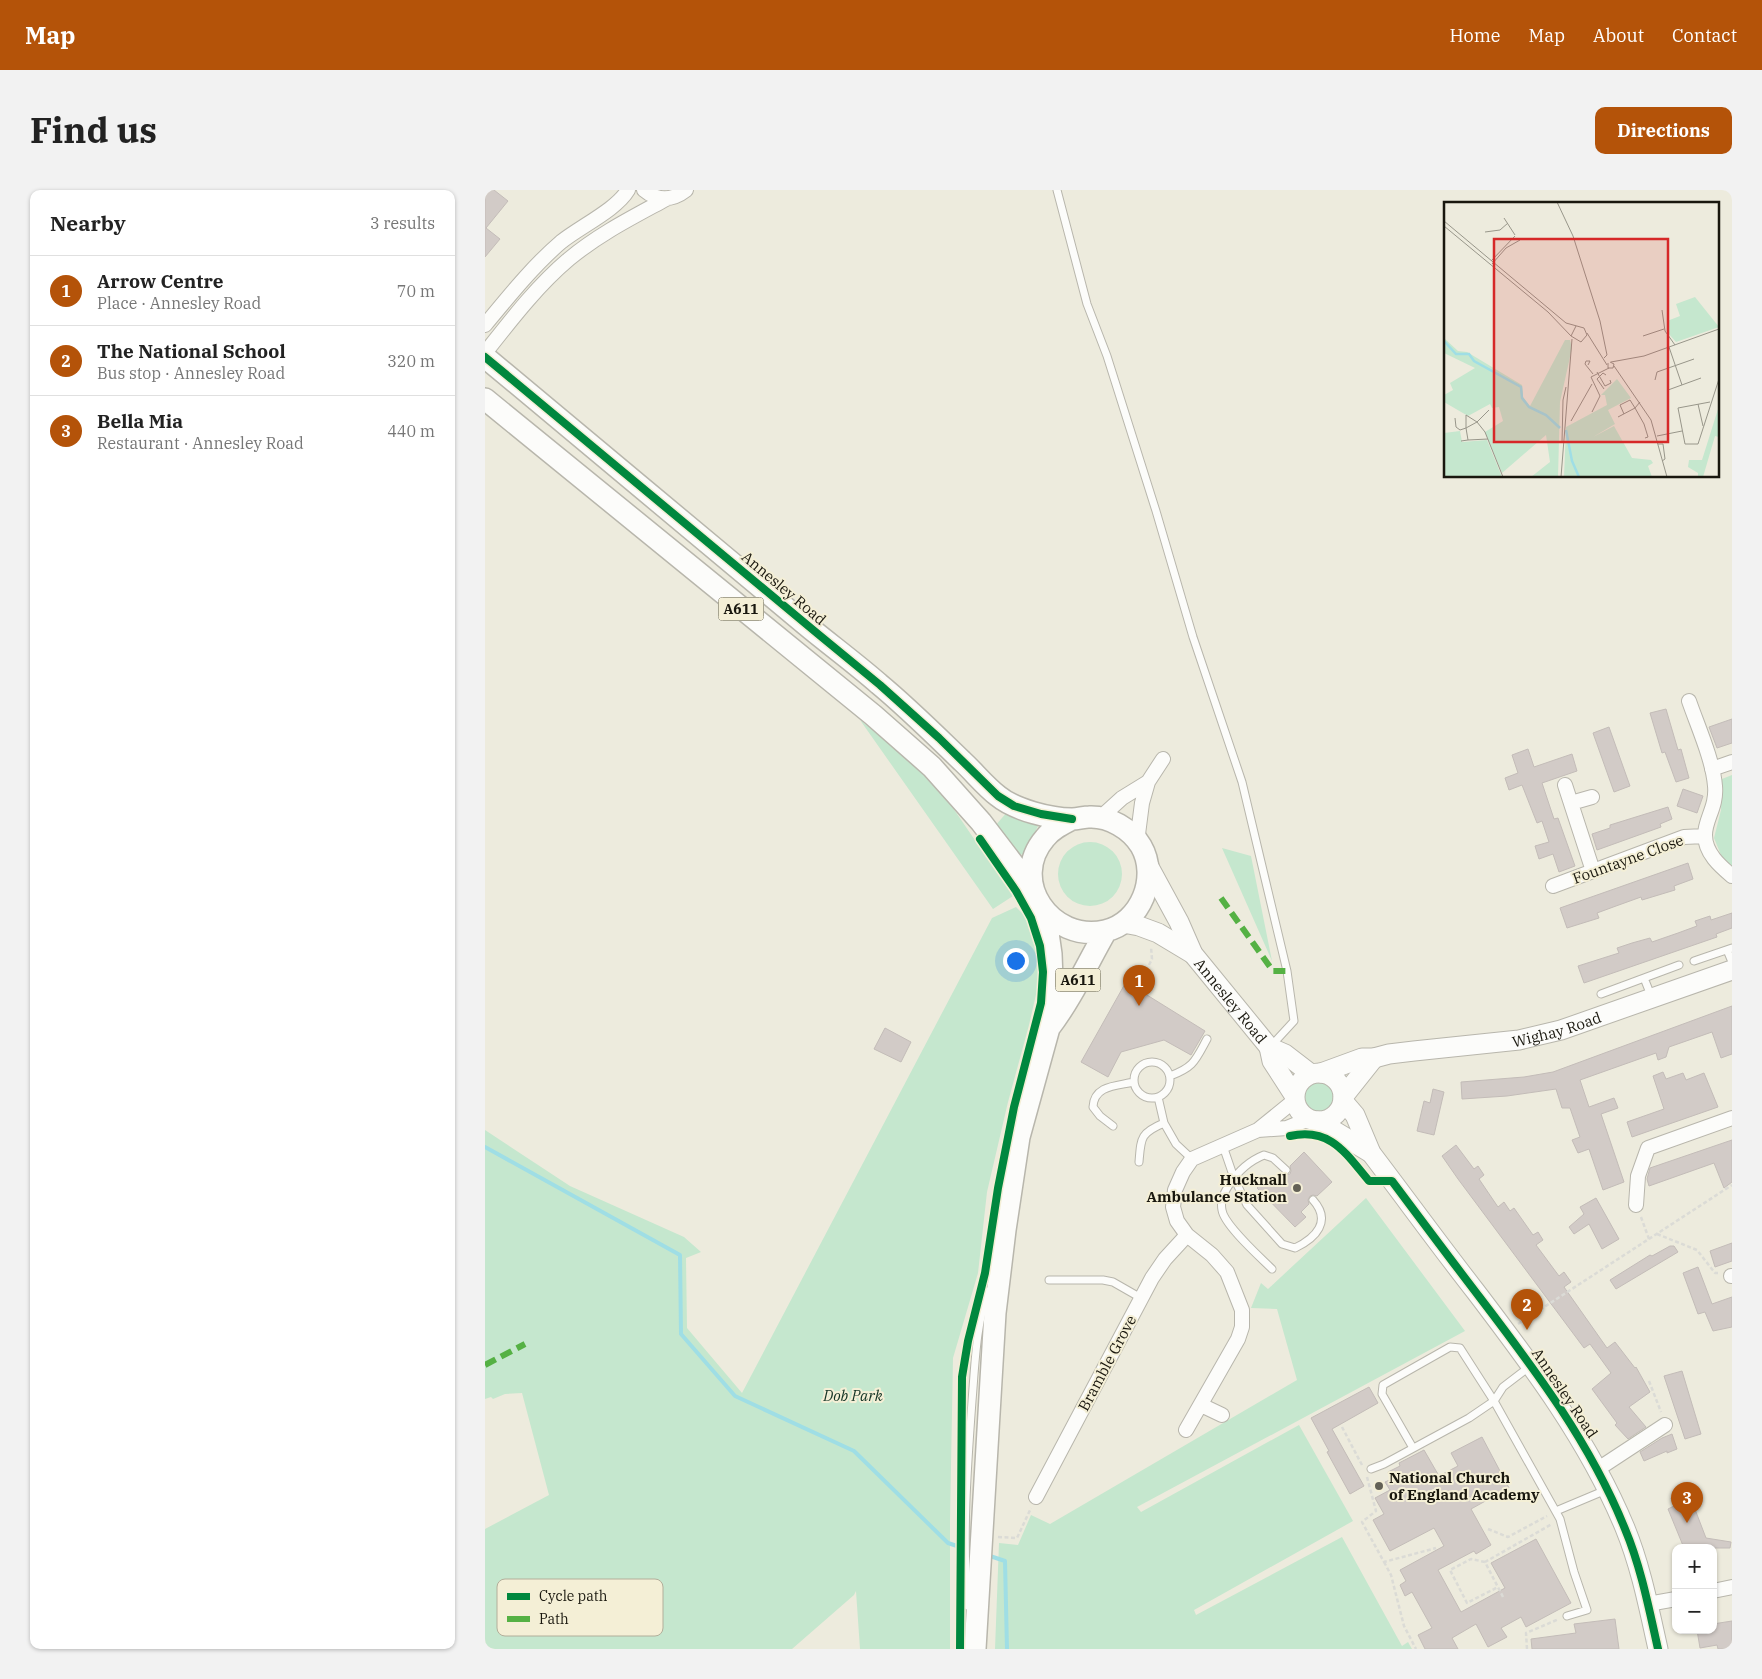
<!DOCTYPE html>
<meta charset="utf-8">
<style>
:root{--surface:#fff;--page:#f2f2f2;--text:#222;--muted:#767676;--line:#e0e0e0;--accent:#b45309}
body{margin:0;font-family:"IBM Plex Serif",serif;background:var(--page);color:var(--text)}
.controls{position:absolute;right:15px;bottom:15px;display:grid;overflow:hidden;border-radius:10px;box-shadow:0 1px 4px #0004}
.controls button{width:45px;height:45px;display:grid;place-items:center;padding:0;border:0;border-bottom:1px solid var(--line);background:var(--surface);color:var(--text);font:25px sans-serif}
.you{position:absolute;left:530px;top:770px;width:18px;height:18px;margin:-12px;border:4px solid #fff;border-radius:50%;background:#1a73e8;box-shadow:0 0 0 8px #1a73e833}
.badge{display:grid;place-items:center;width:32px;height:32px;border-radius:50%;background:var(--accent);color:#fff;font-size:16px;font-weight:700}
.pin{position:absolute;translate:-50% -41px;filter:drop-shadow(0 1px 2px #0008)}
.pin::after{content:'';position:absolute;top:26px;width:18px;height:15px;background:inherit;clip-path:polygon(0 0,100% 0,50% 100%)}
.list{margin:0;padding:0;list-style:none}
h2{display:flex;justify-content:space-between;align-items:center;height:65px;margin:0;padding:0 20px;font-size:21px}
h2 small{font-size:16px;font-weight:400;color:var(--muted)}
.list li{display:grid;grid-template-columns:32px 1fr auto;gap:15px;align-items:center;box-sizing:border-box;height:70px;padding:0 20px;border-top:1px solid var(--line)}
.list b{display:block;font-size:19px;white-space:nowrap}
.list p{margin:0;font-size:16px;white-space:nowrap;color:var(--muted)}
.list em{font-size:16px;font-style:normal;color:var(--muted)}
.map{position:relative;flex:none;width:1247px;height:1459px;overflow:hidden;border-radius:10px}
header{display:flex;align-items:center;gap:30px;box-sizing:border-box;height:70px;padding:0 25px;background:var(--accent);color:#fff}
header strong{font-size:24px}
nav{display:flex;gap:28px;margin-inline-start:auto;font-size:18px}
.intro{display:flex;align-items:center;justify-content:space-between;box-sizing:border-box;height:120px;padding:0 30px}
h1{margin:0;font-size:35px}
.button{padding:12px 22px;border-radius:10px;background:var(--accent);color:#fff;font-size:18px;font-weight:700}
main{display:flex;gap:30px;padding:0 30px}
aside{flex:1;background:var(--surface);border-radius:10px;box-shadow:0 1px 4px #0004}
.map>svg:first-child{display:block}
.green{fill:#c5e7ce}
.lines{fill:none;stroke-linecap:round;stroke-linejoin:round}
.stream{stroke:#9fdee5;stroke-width:4}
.building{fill:#d2cbc7;stroke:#c3bcb8}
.lane-casing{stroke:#b8b6ac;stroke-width:9}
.street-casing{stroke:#b8b6ac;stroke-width:16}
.secondary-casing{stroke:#b8b6ac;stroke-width:21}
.primary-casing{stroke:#b8b6ac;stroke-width:24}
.path{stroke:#dbdbd6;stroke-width:2.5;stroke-dasharray:4 2.5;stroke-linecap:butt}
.lane{stroke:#fcfcfa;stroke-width:7}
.street{stroke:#fcfcfa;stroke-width:14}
.secondary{stroke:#fcfcfa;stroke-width:19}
.primary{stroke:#fcfcfa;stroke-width:21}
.quiet{stroke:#55b144;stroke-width:6;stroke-dasharray:12 6;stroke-linecap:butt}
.cycleway-casing{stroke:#f4efd6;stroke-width:11}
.cycleway{stroke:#00873e;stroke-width:8}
.poi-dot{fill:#636156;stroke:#f4efd6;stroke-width:2}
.labels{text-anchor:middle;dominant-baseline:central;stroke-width:4;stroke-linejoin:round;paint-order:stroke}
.shield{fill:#f4efd6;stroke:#5b584a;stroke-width:1}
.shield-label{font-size:14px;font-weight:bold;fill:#19170e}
.street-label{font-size:15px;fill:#19170e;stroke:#f4efd6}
.poi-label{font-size:15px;font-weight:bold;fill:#19170e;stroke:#f4efd6;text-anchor:end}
.park-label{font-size:15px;font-style:italic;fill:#123324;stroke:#f4efd6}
.inset-river{fill:none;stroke:#9fdee5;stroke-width:2.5}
.inset-road{fill:none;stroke:#98968a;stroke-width:1}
.view{fill:#d62828;fill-opacity:0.15;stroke:#d62828;stroke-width:2.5}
.inset-edge{fill:none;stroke:#19170e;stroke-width:2.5}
.key{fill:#f4efd6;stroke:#b2ae9a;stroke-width:1}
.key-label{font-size:14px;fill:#19170e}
</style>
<header>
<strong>Map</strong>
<nav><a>Home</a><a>Map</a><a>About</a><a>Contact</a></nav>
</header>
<div class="intro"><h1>Find us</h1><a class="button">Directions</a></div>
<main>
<aside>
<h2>Nearby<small>3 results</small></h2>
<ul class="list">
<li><span class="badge">1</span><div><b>Arrow Centre</b><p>Place · Annesley Road</p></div><em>70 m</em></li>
<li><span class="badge">2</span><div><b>The National School</b><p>Bus stop · Annesley Road</p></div><em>320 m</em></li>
<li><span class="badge">3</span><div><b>Bella Mia</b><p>Restaurant · Annesley Road</p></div><em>440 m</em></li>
</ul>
</aside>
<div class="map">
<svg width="1247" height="1459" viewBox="0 0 1247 1459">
<rect width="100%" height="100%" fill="#edebdd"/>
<path class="green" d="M375,530L426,571L468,618L528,706L508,719Z
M1247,585V678L1238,670L1229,648L1236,620L1237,589Z
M523,621L554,634L539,664L535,665L510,636Z
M573 684a32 32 0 1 1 64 0a32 32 0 1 1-64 0Z
M737,658L766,666L787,771Z
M531,717L542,728L551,755L555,787L544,835L523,912L502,1002L493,1083L468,1168L465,1331V1459H375L371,1401L369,1405L307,1459H0V1339L64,1305L37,1203L20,1204L8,1209L6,1207L0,1209V940L85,996L199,1047L216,1062L201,1068L202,1138L257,1203L507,728Z
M816 907a17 17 0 1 1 34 0a17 17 0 1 1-34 0Z
M881,1008L980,1141L652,1317L656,1322L814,1235L868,1331L709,1420L711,1425L857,1347L917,1456L923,1452L927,1459H510L514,1353L533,1355L546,1325L565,1334L812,1190L792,1119L766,1118L776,1093L783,1099Z"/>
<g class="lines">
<path class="stream" d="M0,957L195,1065L196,1144L250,1206L369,1261L463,1353L490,1362
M502,1365L520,1371L522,1459"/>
</g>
<path class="building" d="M0,0H9L23,11L1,38L15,49L0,67Z
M1181,519L1193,560L1196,559L1204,588L1191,592L1180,562L1177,563L1165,523Z
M1247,529V553L1232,558L1224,537Z
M1124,537L1145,596L1129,602L1108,543Z
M1043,559L1049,577L1087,564L1092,581L1057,593L1069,629L1073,628L1090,676L1074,682L1068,664L1054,669L1050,656L1064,652L1057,631L1052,633L1037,595L1024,600L1020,588L1033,583L1027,565Z
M1198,599L1218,606L1212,623L1192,616Z
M1183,617L1187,629L1175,634L1176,637L1112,660L1107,644L1125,638V635Z
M1203,673L1208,689L1189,696L1190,700L1157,710L1156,707L1131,716L1112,723L1114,728L1082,738L1075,718Z
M1247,723V738L1231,744L1232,747L1099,793L1093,776L1134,763L1132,758L1147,753L1165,748L1167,752L1193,743L1212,736L1210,731L1225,726L1226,730Z
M641,792L720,841L706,865L679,850L636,862L623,887L596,872Z
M1247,816V864L1236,868L1227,842L1184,857L1181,867L1173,870L1171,863L1095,890L1104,917L1129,908L1133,918L1116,924L1139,992L1118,1000L1104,959L1093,963L1087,950L1095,947L1085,918H1077L1071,899L1022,906L977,909L976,892L1039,887L1068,882Z
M400,838L426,852L416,872L389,859Z
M1178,882L1181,889L1198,883L1201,890L1219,883L1233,917L1147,947L1142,932L1179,919L1168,886Z
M948,899L959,902L949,945L932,941L939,911L945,913Z
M1247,950V992L1239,998L1229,973L1164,996L1162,989L1165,978Z
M971,955L989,979L993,976L999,985L994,989L1013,1017L1019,1012L1025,1021L1029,1018L1048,1045L1053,1042L1058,1050L1051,1055L1074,1086L1079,1082L1086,1092L1079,1097L1122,1158L1130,1152L1150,1178L1151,1177L1165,1202L1144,1217L1161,1237L1143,1249L1130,1235L1132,1233L1107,1199L1126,1183L1105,1154L1099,1158L973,989L957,966Z
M819,962L847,992L832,1006L828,1005L825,1006L823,1010L824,1014L816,1022L821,1027L810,1037L772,998L782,988L787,993L797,983L800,985L805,984L806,981L805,976Z
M1111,1008L1134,1049L1117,1059L1104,1034L1089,1044L1084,1037L1099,1024L1095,1017Z
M1247,1053V1071L1230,1077L1225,1061Z
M1185,1056H1189L1193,1062L1131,1099L1125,1090L1165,1065L1167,1066Z
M1213,1077L1227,1114L1247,1107V1137L1228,1141L1220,1122L1213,1124L1198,1083Z
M1197,1181L1216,1244L1200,1249L1179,1186Z
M884,1197L893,1213L847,1239L879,1296L865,1304L842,1262L844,1261L826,1228Z
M1187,1244L1192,1259L1182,1263V1261L1159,1271L1155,1262L1177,1248Z
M997,1247L1024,1298L986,1319L1006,1355L991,1364L989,1361L953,1380L976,1422L1020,1398L1006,1373L1051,1349L1086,1413L1041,1437L1036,1427L1016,1438L1022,1447L1003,1457L991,1434L967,1448L973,1459H940L933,1445L947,1438L927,1402L920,1406L915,1395L921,1391L915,1380L959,1356L949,1338L905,1361L888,1330L899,1324L890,1308L905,1300L900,1292L907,1289L903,1282L915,1276L914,1273L939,1260L954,1286L973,1276L966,1263Z
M1203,1301L1221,1348L1246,1352L1245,1358H1199L1183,1319L1189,1316L1186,1308Z
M1130,1429L1134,1459H1047L1046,1449L1091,1443L1089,1434Z
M1247,1431V1459H1233L1232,1455L1215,1458L1212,1440H1228V1434Z"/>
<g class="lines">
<defs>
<path id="lane" d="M572,0L602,114L622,166L671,321L708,447L757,592L802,781L809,831L786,856
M1242,760L1247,772
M1209,771L1247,758
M1159,788L1167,808
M1116,804L1194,775
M649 890a18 18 0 1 1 36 0a18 18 0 1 1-36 0Z
M685,886C709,877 710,871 722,849
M673,907L679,933L691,954L707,969
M628,936L615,926L608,917C609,895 632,896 649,892
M738,956L749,988L762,1015L797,1054L810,1058C831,1048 847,1031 828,1010
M654,972C656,948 655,943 679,933
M787,1079C775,1067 739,1035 737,1020C735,1010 739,1003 744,995C753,981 764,971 779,965L788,968L801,980
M564,1090H618L628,1092L656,1108
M928,1258L897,1204L898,1195L965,1157L975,1158L1009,1211L1018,1197L1044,1177
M886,1279L899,1274L984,1228L1009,1211L1075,1329L1089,1382L1102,1420L1082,1426
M1071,1321L1121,1300
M483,1416C477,1348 482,1279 487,1211C490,1175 491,1135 503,1101"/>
<path id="street" d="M159,0C172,11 187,11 201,0
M0,135C24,106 48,76 76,52C96,36 131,20 143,0
M0,163C26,130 52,96 84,69C114,44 148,27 181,9
M1204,511C1213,537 1228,570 1230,596C1232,617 1220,629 1220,645C1220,663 1235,676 1247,686
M1227,579L1247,572
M1080,595L1108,681
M1086,613L1107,607
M615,628L637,608L663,592
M652,652L657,613L663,592L678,569
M1068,696L1199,647L1220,646
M773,940L802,938L824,929
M1151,1015L1153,986L1163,958L1247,928
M1246,1086H1247
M716,1215L737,1225
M701,1240L753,1149L757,1137V1120L742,1082L727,1065L702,1045L692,1031L688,1017L690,1000L698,982L707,969L773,940L810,910
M1113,1279L1180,1235
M551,1307L667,1088L680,1069L702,1045
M1228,1401L1247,1397
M1163,1414L1191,1409"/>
<g id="secondary">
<path id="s1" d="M663,675L694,732L708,764L784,857L800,864L826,884"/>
<path d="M638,733L654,736L673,743L708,764"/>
<path d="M784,857L787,871L809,905"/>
<circle cx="834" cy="907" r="24"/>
<path id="s2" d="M836,883L877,868H889L904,864L929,861L1034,850L1076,840L1247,780"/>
<path d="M858,907L889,868"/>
<path d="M858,911L870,925L886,963C921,1009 955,1056 991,1102C1048,1177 1104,1251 1140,1338C1156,1377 1164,1419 1173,1459"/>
<path d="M833,931L886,963"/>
</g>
<path id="primary" d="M0,167C107,256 213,345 320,434C344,454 370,473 394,494C423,518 450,545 477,571C489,582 500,596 513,606C530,620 566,629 587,629C593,629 599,627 604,627C624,626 646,639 656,656C674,687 656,733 620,741C566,753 523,691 560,648C567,639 577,634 587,629
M0,209L388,525L447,577L496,632L548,700
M564,838C587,808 602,774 621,741
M490,1459L510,1123L520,1040L534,947L564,838V812L567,790L566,764L560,722"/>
</defs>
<use href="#lane" class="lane-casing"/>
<use href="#street" class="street-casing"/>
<use href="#secondary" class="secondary-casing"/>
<use href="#primary" class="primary-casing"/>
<path class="path" d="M664,775L667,769L666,757
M769,1008L776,1002
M1156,1027L1164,1049
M1172,1044L1212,1060L1230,1083H1233
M1033,1134L1247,995
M1164,1191L1176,1222
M857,1237L877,1275
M882,1287L891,1321L877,1332L899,1372L951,1358
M1003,1339L1023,1347L1062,1326
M513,1347L532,1348L546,1318
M899,1372L906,1385L919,1436L931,1459
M1000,1372L986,1369L965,1380L982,1413L1013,1397
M1018,1407L1000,1372L1067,1334
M1042,1459L1041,1443L1074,1429"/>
<use href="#lane" class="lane"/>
<use href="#street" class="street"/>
<use href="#secondary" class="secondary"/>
<use href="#primary" class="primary"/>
<path class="quiet" d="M736,708L788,781H802
M0,1175L40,1154"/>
<defs>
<path id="cycleway" d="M0,167L333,444L395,495L454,548L513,606L529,616L556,624L587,629
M805,946C846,937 861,964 884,991H907C937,1031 966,1070 996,1109C1051,1181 1106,1254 1140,1339C1156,1377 1164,1419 1173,1459
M475,1459L477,1187L483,1151L500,1083L513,998L529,917L556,813L558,782L555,756L546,728L531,701L495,649"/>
</defs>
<use href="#cycleway" class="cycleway-casing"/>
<use href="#cycleway" class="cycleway"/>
</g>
<g class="poi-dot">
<circle cx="812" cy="998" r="5"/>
<circle cx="894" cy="1296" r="5"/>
</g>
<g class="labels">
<g class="shield">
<rect x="233.5" y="407.5" width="45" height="23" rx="4"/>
<rect x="570.5" y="778.5" width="45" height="23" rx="4"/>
</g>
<g class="shield-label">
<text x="256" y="419">A611</text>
<text x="593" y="790">A611</text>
</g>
<g class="street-label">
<text transform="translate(299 398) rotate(40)">Annesley Road</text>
<text transform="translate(1143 669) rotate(-20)">Fountayne Close</text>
<text stroke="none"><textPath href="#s1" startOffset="160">Annesley Road</textPath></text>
<text stroke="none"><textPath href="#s2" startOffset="241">Wighay Road</textPath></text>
<text transform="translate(622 1173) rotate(-62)">Bramble Grove</text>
<text transform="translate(1080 1203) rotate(56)">Annesley Road</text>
</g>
<g class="poi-label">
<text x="802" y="989">Hucknall<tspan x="802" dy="17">Ambulance Station</tspan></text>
<text x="904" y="1287" text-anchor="start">National Church<tspan x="904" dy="17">of England Academy</tspan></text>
</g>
<g class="park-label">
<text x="368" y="1205">Dob Park</text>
</g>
</g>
<g transform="translate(959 12)">
<rect width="275" height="275" fill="#edebdd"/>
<path d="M251,95L275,125L232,140L223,130V119L236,114L232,102ZM0,136L14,149L23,150L78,183L79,195L86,204L121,138H126L128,146L116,200L114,275H87L106,260L102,233L58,271L41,230L59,219L55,205L48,206L46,202L24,214L0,200V193L9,188L6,181L31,166L0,151ZM173,177L187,196L164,208L171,222L149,235L170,224L188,256L207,258L209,261L204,264L208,275H120L122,225L163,203L161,193H157ZM275,204V235L271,234L259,275H254V271L244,265L245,258H258ZM16,229L18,240L43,238L58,275H1L0,231Z" fill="#c5e7ce"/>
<path class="inset-river" d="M0,139L12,152H25L30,159L77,185L78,196L85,205L102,213L116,226M122,228L128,259L135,275"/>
<path class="inset-road" d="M113,0L129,34L156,119L163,153L160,156M60,16L71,33M0,19L122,121L140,126L143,133L137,140L127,134L132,124M0,24L104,110L127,134M41,30L56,28L64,21M47,59L71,34M48,62L62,46L76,38M218,108L221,129L231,143M143,131L163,163M199,134L220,127M225,145L238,183M167,160L200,154L275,127M164,161V166H169L170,162L166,160M144,163L146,159H142L141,162L149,172M170,164L207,218L223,275M153,170L161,184L167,181L166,178M211,178L213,170L250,157M160,187L153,177L159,171L162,173M224,188L257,176M266,200L234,206L241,242H254L275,177M254,202L259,224M45,208L33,220L22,226V213L33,220L41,230L59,275M148,210L156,194L147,175L165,166M180,212L176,203L186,198L191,206L196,200M174,215L191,206L200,222L204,235L201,236M11,216L12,225L16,228L22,226L24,238L17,239M127,219L148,182M213,234L238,229M24,238L44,237M118,240L119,198L122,185M214,242H219L221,257L218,259M117,275L128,137"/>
<path class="view" d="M50,37H224V240H50Z"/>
<rect width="275" height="275" class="inset-edge"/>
</g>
<rect x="12" y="1389" width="166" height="57" rx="8" class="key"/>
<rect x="22" y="1403" width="23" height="7" fill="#00873e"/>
<rect x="22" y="1426" width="23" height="6" fill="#55b144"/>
<g class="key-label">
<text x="54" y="1411">Cycle path</text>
<text x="54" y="1434">Path</text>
</g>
</svg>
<div class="controls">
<button>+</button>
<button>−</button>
</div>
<div class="you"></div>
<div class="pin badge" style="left:654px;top:816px">1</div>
<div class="pin badge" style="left:1042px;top:1140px">2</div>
<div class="pin badge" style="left:1202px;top:1333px">3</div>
</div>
</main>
